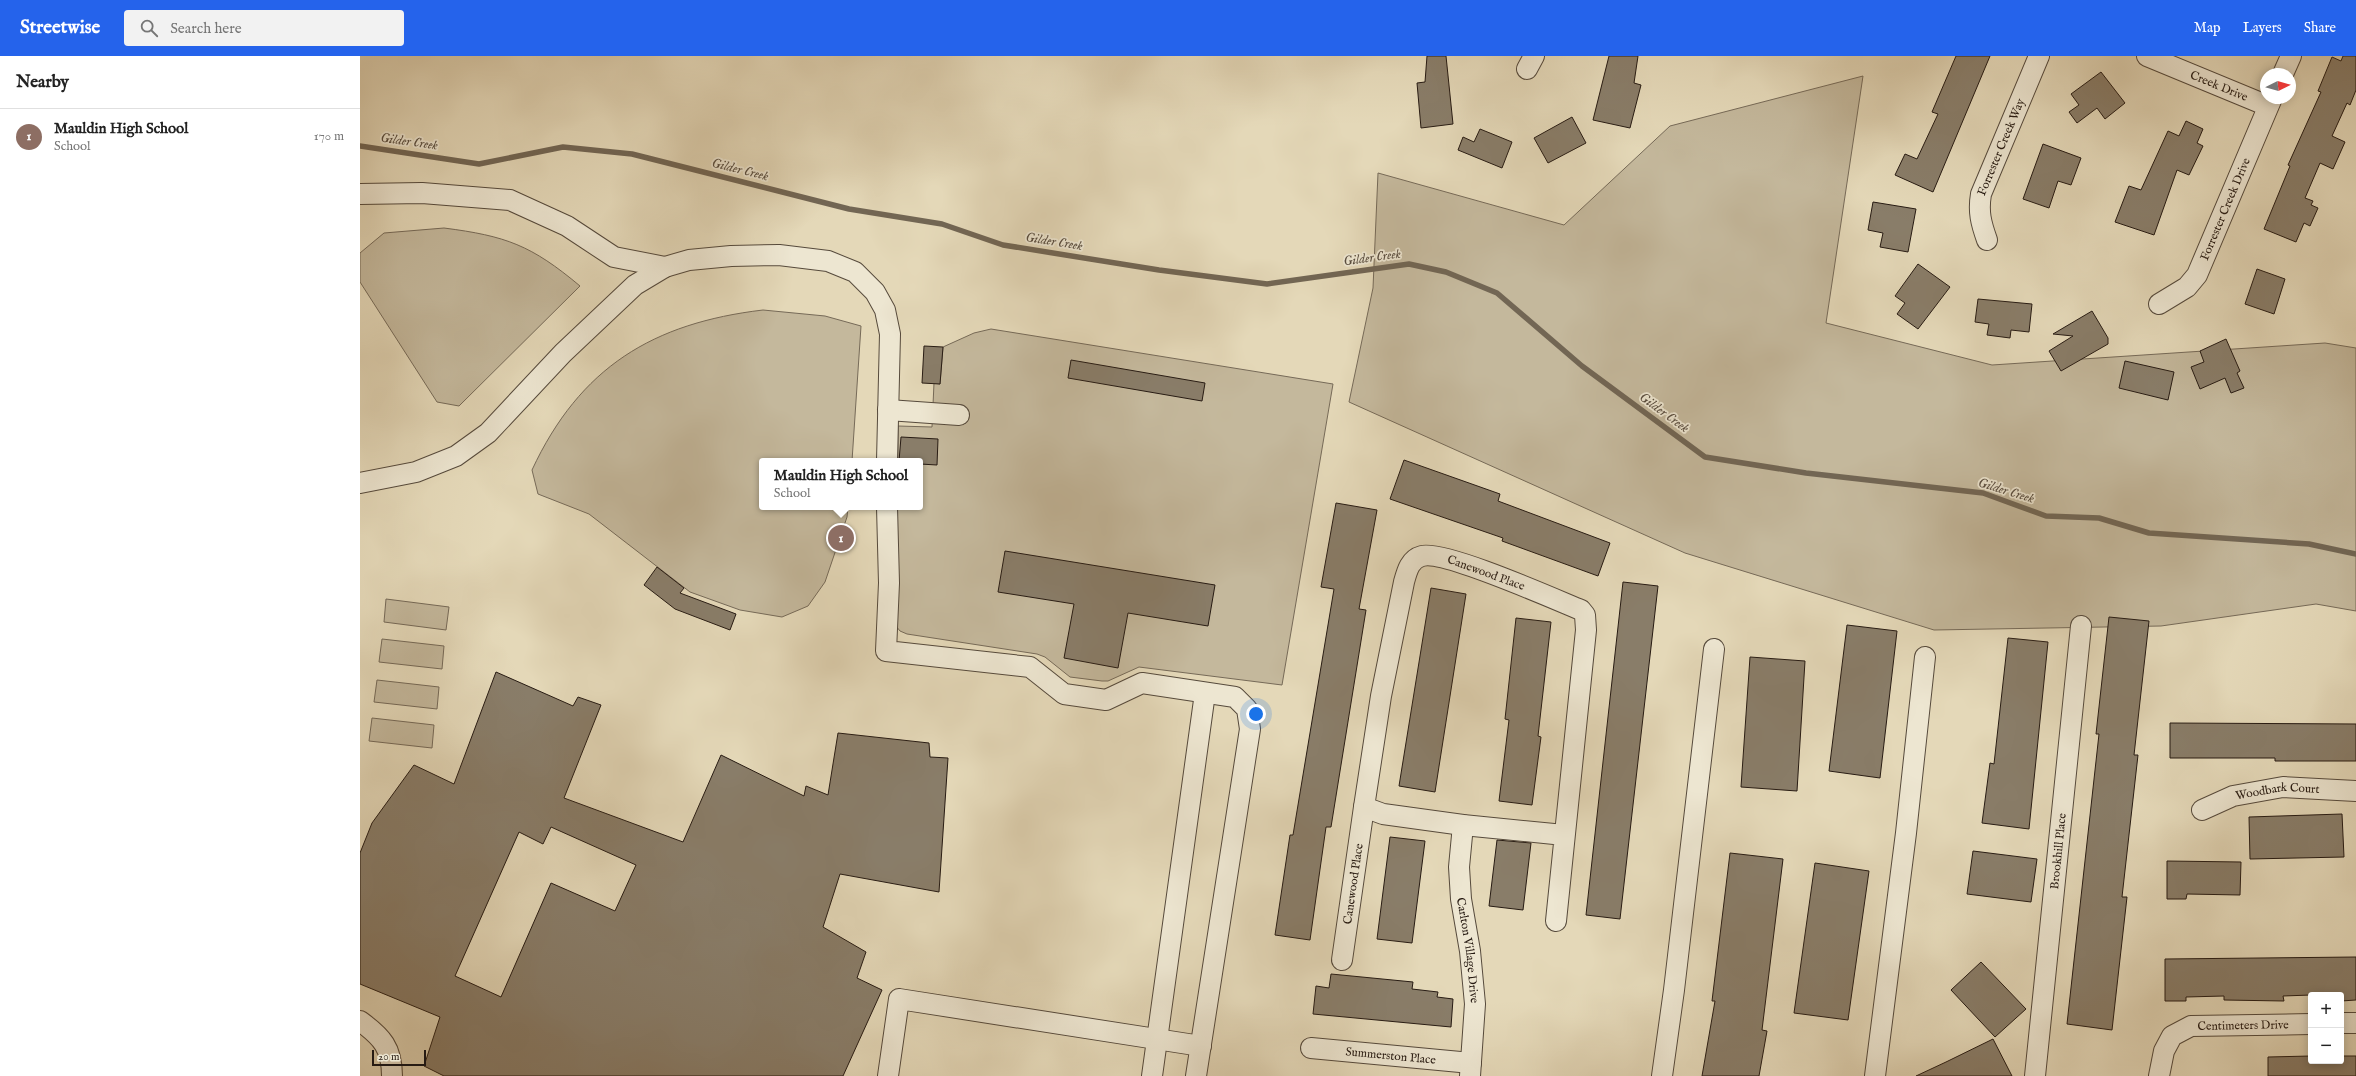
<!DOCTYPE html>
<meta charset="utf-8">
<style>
:root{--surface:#fff;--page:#f2f2f2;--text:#222;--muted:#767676;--line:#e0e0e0;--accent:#2563eb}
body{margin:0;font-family:"IM FELL English",serif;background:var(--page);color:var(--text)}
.controls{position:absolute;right:12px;bottom:12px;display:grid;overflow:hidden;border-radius:4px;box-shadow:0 2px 10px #0003}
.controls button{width:36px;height:36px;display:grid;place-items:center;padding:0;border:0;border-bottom:1px solid var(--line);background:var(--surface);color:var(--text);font:20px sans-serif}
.compass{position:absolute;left:1900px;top:12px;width:36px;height:36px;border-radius:50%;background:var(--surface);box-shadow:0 2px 10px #0003;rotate:85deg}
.scale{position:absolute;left:12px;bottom:10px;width:54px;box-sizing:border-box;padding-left:4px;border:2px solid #271b13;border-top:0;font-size:11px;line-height:14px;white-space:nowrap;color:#271b13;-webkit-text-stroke:3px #ede6d1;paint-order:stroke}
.you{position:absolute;left:896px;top:658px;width:14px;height:14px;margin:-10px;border:3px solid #fff;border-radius:50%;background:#1a73e8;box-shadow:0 0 0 6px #1a73e833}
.badge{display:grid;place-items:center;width:26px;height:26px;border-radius:50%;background:var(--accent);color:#fff;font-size:13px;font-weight:700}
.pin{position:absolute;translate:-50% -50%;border:2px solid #fff;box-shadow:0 1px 4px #0006}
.popup{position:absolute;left:399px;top:402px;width:164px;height:52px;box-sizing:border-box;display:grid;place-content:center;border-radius:4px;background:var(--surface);filter:drop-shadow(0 1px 3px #0005);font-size:13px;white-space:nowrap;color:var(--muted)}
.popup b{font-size:15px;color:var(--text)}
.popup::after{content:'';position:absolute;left:50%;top:100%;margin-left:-8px;border:8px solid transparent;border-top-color:var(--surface)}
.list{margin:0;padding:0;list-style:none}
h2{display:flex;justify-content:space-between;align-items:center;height:52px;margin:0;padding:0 16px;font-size:17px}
h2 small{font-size:13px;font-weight:400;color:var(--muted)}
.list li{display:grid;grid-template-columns:26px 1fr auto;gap:12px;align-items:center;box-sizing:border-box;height:56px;padding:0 16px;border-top:1px solid var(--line)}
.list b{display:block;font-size:15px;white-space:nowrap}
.list p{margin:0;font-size:13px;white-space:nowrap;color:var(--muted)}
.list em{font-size:13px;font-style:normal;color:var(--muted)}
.icon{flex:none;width:22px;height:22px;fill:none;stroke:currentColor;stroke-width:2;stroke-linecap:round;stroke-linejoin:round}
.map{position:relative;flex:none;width:1996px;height:1020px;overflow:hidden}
header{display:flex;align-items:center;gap:24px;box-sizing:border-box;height:56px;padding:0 20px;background:var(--accent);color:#fff}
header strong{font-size:19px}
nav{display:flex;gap:22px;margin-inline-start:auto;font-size:14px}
.search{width:280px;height:36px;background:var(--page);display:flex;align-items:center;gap:10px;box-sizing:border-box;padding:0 14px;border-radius:4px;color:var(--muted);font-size:15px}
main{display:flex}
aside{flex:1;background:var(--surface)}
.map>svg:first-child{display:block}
.green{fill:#c4b89c;stroke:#766a58}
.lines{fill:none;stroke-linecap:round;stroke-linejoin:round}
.stream{stroke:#726654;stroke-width:5.5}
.building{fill:#897d69;stroke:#271b13;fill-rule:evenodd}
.minor-casing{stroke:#564a3c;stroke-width:22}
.minor{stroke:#ede6d1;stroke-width:20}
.labels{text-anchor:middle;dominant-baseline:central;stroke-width:3.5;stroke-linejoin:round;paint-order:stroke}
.street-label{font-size:12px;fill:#271b13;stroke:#ede6d1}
.water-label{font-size:13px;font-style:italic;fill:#594d3f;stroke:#ede6d1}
</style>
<header>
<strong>Streetwise</strong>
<div class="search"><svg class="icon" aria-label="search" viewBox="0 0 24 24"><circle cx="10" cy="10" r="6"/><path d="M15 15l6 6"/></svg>Search here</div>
<nav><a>Map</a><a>Layers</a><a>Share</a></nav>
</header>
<main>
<aside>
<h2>Nearby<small></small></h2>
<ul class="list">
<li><span class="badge" style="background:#8d6e63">1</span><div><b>Mauldin High School</b><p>School</p></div><em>170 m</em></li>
</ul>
</aside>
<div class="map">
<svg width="1996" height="1020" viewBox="0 0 1996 1020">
<rect width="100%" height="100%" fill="#e4d8b8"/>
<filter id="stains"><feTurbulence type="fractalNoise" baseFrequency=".005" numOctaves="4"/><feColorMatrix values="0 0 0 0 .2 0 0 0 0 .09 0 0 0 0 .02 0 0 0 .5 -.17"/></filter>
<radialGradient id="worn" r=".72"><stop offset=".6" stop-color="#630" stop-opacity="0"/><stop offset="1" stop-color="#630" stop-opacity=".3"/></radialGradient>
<path class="green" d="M1503,20L1466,267L1632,309L1965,287L1996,292V555L1956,548L1801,570L1574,574L1325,497L989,346L1013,232L1018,117L1204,169L1310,70Z
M84,172C146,180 171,189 220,230L99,350L77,346L0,226V197L24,177Z
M403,254L465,260L501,270L492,405H402V451H488L487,461L465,526L448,550L422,561L380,554L330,536L229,458L178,438L172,414C220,311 293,267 403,254Z
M631,273L973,328L922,629L779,611L748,625H742L710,621L685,601L677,598L547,578L540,575L536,570L537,451H560V405H538V370L572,371L574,327L580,328L583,291L614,277Z
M26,543L89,551L86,574L24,566Z
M22,583L84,590L82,613L19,606Z
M17,624L79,631L77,653L14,646Z
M12,662L74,669L72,692L9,685Z"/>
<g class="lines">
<path class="stream" d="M0,90L119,108L203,91L272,98L489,153L582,168L643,189L799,214L907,228L1049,208L1086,216L1137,237L1222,310L1345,401L1446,417L1623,437L1686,460L1739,462L1789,477L1949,488L1996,498"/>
</g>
<path class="building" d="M1067,0H1086L1093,68L1061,72L1057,27L1065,26Z
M1249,0H1278L1274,27L1281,29L1270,72L1233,64Z
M1596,0H1630L1573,136L1535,119L1545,98L1557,103L1578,58L1572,56Z
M1983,0H1996V34L1990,49L1987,47L1972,80L1985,86L1973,113L1960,107L1945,142L1953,145L1951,149L1958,152L1950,170L1944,167L1936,186L1904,173L1930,110L1928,109L1961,36L1958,35L1972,1L1981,5Z
M1741,16L1765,47L1745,63L1737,52L1717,67L1709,56L1719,49L1711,38Z
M1212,61L1226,87L1188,107L1174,82Z
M1826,65L1843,73L1837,87L1843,90L1829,119L1817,114L1794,179L1755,166L1769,130L1781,134L1808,75L1819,80Z
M1120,73L1152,86L1142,112L1098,94L1103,81L1114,86Z
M1683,88L1721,102L1711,129L1698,125L1689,152L1663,143Z
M1513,146L1556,153L1548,196L1520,191L1523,177L1508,174Z
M1558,208L1590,231L1558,273L1537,258L1545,247L1535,240Z
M1897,213L1925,223L1914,258L1885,248Z
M1618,243L1672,248L1669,276L1651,274L1650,282L1627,279L1629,268L1615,266Z
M1732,255L1748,282V288L1701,315L1689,295L1713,280L1693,278Z
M1866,283L1880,315L1877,317L1884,332L1871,337L1865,322L1840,333L1831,311L1844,306L1840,295Z
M564,290L583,291L580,328L562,327Z
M711,304L845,327L842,345L708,322Z
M1765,305L1814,316L1808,344L1759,332Z
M541,381L578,383L577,409L560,408V405H539Z
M1044,404L1140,438L1138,445L1250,487L1238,520L1142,485L1143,482L1030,443Z
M976,447L1017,454L999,553L1006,554L971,771H966L950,884L915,879L930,779H933L974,533L961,531Z
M645,495L855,529L848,570L768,557L758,612L704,602L714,548L638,536Z
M297,511L324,532L320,537L376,558L370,574L315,553L284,529Z
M1263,526L1298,530L1260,863L1226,859Z
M1071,532L1106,538L1075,736L1039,730Z
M1749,561L1789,565L1774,699H1778L1762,841H1767L1752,974L1707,968L1739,678H1736Z
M1156,562L1191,566L1178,680L1181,681L1172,749L1139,745L1149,664L1145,663Z
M1487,569L1537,575L1520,722L1469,715Z
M1648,582L1688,586L1669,773L1622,767L1630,707L1634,708Z
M1390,601L1445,605L1437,735L1381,731Z
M136,616L213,650L218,641L241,649L204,742L323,786L361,699L444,740L446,730L468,739L478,677L569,687L570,701L588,702L579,836L480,818L463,871L506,896L497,922L522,934L483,1020H84L64,1010L80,961L0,928V797L12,767L54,709L94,728ZM191,771L276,809L255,855L191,827L141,941L95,920L159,776L183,788Z
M1810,667L1996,668V705H1915V702H1810Z
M1982,758L1984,801L1890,803L1889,761Z
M1030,781L1065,785L1052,887L1017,883Z
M1137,784L1171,787L1163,854L1129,850Z
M1613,795L1677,803L1671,846L1607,838Z
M1370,797L1423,803L1402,974L1407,975L1399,1020H1342L1355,945H1352Z
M1807,805L1881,806L1880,839L1827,838L1826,843H1807Z
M1455,807L1509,815L1488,964L1434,957Z
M1996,901V944L1981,945V939H1951L1923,940L1924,945L1864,944V940L1826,941V945H1805V903Z
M1621,906L1666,953L1635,981L1591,934Z
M971,918L1053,926L1052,933L1078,936L1077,941L1093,943L1091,971L953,958L956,930L969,932Z
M1633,983L1652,1020H1556L1586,1006Z
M1951,1000V1005H1981V1000H1996V1020H1908V1001Z"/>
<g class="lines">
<defs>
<g id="minor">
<path id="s1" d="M1787,0L1908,50"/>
<path d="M1167,13L1174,0"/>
<path d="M1923,18L1931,0"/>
<path d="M0,138L62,137L150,144L207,170L254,201L305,211"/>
<path id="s2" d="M1627,184C1621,167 1618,156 1621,138L1679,0"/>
<path id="s3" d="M1799,248L1827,231L1837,219L1912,42"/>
<path d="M528,354L599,359"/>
<path d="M0,427L56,416L96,400L128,377L203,297L275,229L305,211L329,204L371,200L419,199L468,205L495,216L515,236L525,254L530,278L527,405"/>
<path d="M527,451L529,527L526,595L670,611L704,638L746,644L782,627L875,641L887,653L890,673L836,1020"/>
<path id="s4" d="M1842,754L1873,740L1923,731L1996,735"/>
<path id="s5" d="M1103,769L1099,811L1101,843L1110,895L1115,948L1110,1020"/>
<path d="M1196,865L1226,574L1225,559L1221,554C1194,543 1084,494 1062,500C1050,503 1047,515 1044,526L1021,640L1004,751L1023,758L1103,769L1204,779"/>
<path id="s6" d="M982,904L1004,751"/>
<path d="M0,965C22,981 32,992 32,1020"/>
<path d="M1981,967H1996"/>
<path id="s7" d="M951,992L1111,1007"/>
<path d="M528,1020L539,943L841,990"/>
<path d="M792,1020L845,637"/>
<path d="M1302,1020L1314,934L1354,593"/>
<path d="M1515,1020L1546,777L1565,601"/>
<path id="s8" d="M1675,1020L1721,570"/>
<path id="s9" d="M1799,1020L1804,995L1812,980L1831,970L1951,968"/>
</g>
</defs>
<use href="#minor" class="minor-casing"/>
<use href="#minor" class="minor"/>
</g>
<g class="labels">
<g class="street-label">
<text stroke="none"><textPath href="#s1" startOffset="78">Creek Drive</textPath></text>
<text stroke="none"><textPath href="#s2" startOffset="98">Forrester Creek Way</textPath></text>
<text stroke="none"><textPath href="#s3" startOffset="120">Forrester Creek Drive</textPath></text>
<text transform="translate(1126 517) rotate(20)">Canewood Place</text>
<text stroke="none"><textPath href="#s4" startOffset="79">Woodbark Court</textPath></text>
<text stroke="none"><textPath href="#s8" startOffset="226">Brookhill Place</textPath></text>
<text stroke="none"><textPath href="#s6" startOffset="77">Canewood Place</textPath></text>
<text stroke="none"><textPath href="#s5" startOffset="126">Carlton Village Drive</textPath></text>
<text stroke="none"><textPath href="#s9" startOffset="116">Centimeters Drive</textPath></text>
<text stroke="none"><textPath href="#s7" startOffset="80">Summerston Place</textPath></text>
</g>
<g class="water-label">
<text transform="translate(49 86) rotate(8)">Gilder Creek</text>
<text transform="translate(380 114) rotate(14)">Gilder Creek</text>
<text transform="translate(694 186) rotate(9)">Gilder Creek</text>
<text transform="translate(1012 202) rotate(-8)">Gilder Creek</text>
<text transform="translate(1304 357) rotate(36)">Gilder Creek</text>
<text transform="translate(1646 435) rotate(17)">Gilder Creek</text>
</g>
</g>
<rect width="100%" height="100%" filter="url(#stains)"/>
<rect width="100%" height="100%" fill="url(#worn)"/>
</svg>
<div class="controls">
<button>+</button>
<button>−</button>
</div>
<svg class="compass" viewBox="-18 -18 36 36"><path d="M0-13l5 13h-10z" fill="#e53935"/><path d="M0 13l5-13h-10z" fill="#767676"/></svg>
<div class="scale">20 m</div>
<div class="you"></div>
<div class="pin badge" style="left:481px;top:482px;background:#8d6e63">1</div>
<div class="popup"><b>Mauldin High School</b>School</div>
</div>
</main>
